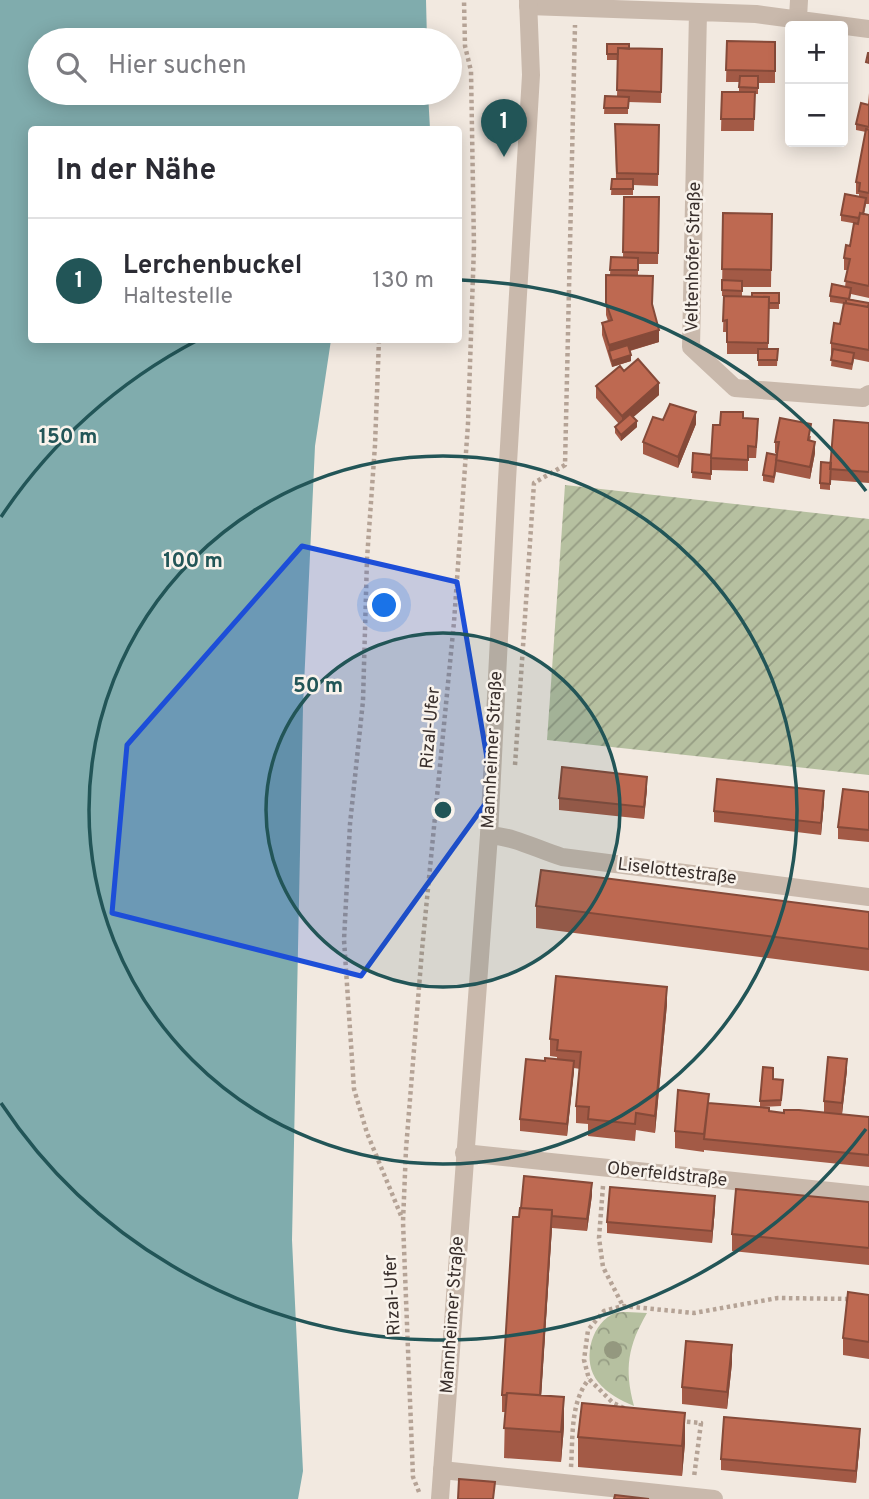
<!DOCTYPE html>
<html lang="de">
<meta charset="utf-8">
<style>
:root{--surface:#fff;--page:#f2f2f3;--text:#2b2b33;--muted:#7c7c81;--line:#e1e1e2;--accent:#225557}
body{margin:0;font-family:Overpass,sans-serif;background:var(--page);color:var(--text)}
.controls{position:absolute;right:21px;top:21px;display:grid;overflow:hidden;border-radius:7px;box-shadow:0 4px 18px #0003}
.controls button{width:63px;height:63px;display:grid;place-items:center;padding:0;border:0;border-bottom:2px solid var(--line);background:var(--surface);color:var(--text);font:35px sans-serif}
.you{position:absolute;left:385px;top:606px;width:24px;height:24px;margin:-18px;border:5px solid #fff;border-radius:50%;background:#1a73e8;box-shadow:0 0 0 10px #1a73e833}
.badge{display:grid;place-items:center;width:46px;height:46px;border-radius:50%;background:var(--accent);color:#fff;font-size:23px;font-weight:700}
.pin{position:absolute;translate:-50% -58px;filter:drop-shadow(0 2px 4px #0008)}
.pin::after{content:'';position:absolute;top:37px;width:24px;height:21px;background:inherit;clip-path:polygon(0 0,100% 0,50% 100%)}
.list{margin:0;padding:0;list-style:none}
h2{display:flex;justify-content:space-between;align-items:center;height:91px;margin:0;padding:0 28px;font-size:30px}
h2 small{font-size:23px;font-weight:400;color:var(--muted)}
.list li{display:grid;grid-template-columns:46px 1fr auto;gap:21px;align-items:center;box-sizing:border-box;height:126px;padding:0 28px;border-top:2px solid var(--line)}
.list b{display:block;font-size:26px;white-space:nowrap}
.list p{margin:0;font-size:23px;white-space:nowrap;color:var(--muted)}
.list em{font-size:23px;font-style:normal;color:var(--muted)}
.icon{flex:none;width:38px;height:38px;fill:none;stroke:currentColor;stroke-width:2;stroke-linecap:round;stroke-linejoin:round}
.map{position:relative;flex:none;width:869px;height:1499px;overflow:hidden}
.search{position:absolute;background:var(--surface);box-shadow:0 4px 18px #0003;left:28px;top:28px;width:434px;height:77px;display:flex;align-items:center;gap:18px;box-sizing:border-box;padding:0 24px;border-radius:38px;color:var(--muted);font-size:26px}
.panel{position:absolute;background:var(--surface);box-shadow:0 4px 18px #0003;left:28px;top:126px;width:434px;height:217px;border-radius:7px}
.map>svg:first-child{display:block}
.park{fill:url(#park-crowns)}
.garden{fill:url(#garden-furrows)}
.water{fill:#80acad}
.lines{fill:none;stroke-linecap:round;stroke-linejoin:round}
.path{stroke:#b5a396;stroke-width:4.5;stroke-dasharray:3.5 3.5;stroke-linecap:butt}
.minor{stroke:#c9b9ac;stroke-width:18}
.tertiary{stroke:#c9b9ac;stroke-width:18}
.tree{fill:#94987f}
.wall{fill:#a35a46}
.shaded-wall{fill:#854a39}
.building{fill:#be6951;stroke:#854a39;stroke-width:2}
.marked{fill:#1d4ed8;fill-opacity:0.2;stroke:#1d4ed8;stroke-width:5;stroke-linejoin:round}
.ring{fill:none;stroke:#225557;stroke-width:3.5}
.labels{text-anchor:middle;dominant-baseline:central;stroke-width:5;stroke-linejoin:round;paint-order:stroke}
.street-label{font-size:18px;fill:#382e2b;stroke:#f9f3ec}
.centre{fill:#225557;stroke:#f9f3ec;stroke-width:3.5}
.ring-label{font-size:21px;text-anchor:middle;font-weight:bold;fill:#225557;stroke:#f9f3ec;stroke-width:5;stroke-linejoin:round;paint-order:stroke}
</style>
<div class="map">
<svg width="869" height="1499" viewBox="0 0 869 1499">
<defs>
<pattern id="park-crowns" width="20" height="18" patternUnits="userSpaceOnUse" patternTransform="scale(1.75)"><rect width="20" height="18" fill="#b6c0a0"/><path d="M2 6a3 3 0 1 1 6 0M12 15a3 3 0 1 1 6 0" fill="none" stroke="#959c83"/></pattern>
<pattern id="garden-furrows" width="10" height="10" patternUnits="userSpaceOnUse" patternTransform="scale(1.75)"><rect width="10" height="10" fill="#b6c0a0"/><path d="M-1 1l2-2M0 10L10 0M9 11l2-2" fill="none" stroke="#959c83"/></pattern>
</defs>
<rect width="100%" height="100%" fill="#f2e9e0"/>
<path class="park" d="M627,1312L647,1313C628,1346 624,1368 634,1406C620,1400 608,1394 598,1382C582,1362 590,1327 611,1315C615,1312 622,1312 627,1312Z"/>
<path class="garden" d="M565,485L869,519V775L547,740Z"/>
<path class="water" d="M0,0H426L427,40H40V93H428L430,129L32,130V340H331L315,446L303,707L292,1240L303,1471L298,1499H0Z"/>
<g class="lines">
<path class="path" d="M379,340L375,445L367,559L363,701L350,824L344,940L354,1089L367,1133L402,1218
M515,765L534,483L565,465L575,25
M603,1186L599,1238L603,1267L623,1306
M624,1408L613,1403L589,1379L584,1360L588,1330L604,1311L623,1306L694,1313L778,1298L851,1299
M680,1421L701,1423L694,1477
M571,1467C573,1438 570,1402 589,1379
M419,1492L413,1477L403,1222L406,1149L422,950L454,622L468,424L474,246L471,71L465,46L464,0"/>
<path class="minor" d="M528,6L756,14L869,29
M698,12L691,347L735,388L863,398L869,394
M798,18L799,0
M489,835C516,837 536,849 562,857L869,897
M464,1153L869,1195
M442,1470L714,1499"/>
<path class="tertiary" d="M440,1499L489,835L507,480L531,75L528,0"/>
</g>
<circle class="tree" cx="613" cy="1350" r="9"/>
<path class="wall" d="M727,41L775,42V83H758V94H755L754,131H721L722,92H739V82H726Z
M607,44L629,49H662L661,103L628,102V114H604L605,96H617L618,60H607Z
M869,93V204H866L864,214L869,215V298L851,294L850,299L869,303V362L854,359L852,370L831,366L832,355H831V343L840,324L844,304L830,302V296L845,287L847,270H844V258L850,246L858,224L841,221V215L859,196V194H856V182L866,132L856,130V124L868,104Z
M615,124L659,125L658,186L633,185V195H611L612,179H616Z
M624,197H659L658,264H638V275L652,305L659,342L630,351L631,361L612,367L602,335V323L608,321L606,315V275H610L611,257L623,258Z
M723,213L772,214L771,287H742V297H752L779,293V309H769L768,349H778L777,366H758V354H727V332H723L724,296H722Z
M624,371L659,395L633,417L637,427L621,441L615,433V427L619,424L596,398V386Z
M743,418L758,431L756,458H748V471L711,470V480L692,478L693,453L711,455L720,425Z
M663,420L696,424L678,468L643,454V442Z
M869,423V483L830,480V490L820,489V483L831,463Z
M811,436L810,441L815,453L810,479L776,472L774,483L763,481V475L777,455V454L775,453V442Z
M647,789L644,819L559,810V798Z
M869,792V842L838,839V827Z
M824,802L821,835L714,822V811Z
M536,906L869,912V971L536,928Z
M667,1004L655,1133L636,1130L635,1141L588,1136V1124L576,1123V1106L580,1069L574,1068L567,1136L520,1131V1119L545,1061L557,1059V1057L550,1056V1039Z
M847,1070L842,1114L869,1117V1167L704,1150V1152L675,1148V1131L709,1103L784,1113L824,1112V1101Z
M773,1079L783,1086L781,1106L760,1107V1101Z
M592,1195L587,1231L552,1228L541,1395L564,1427L561,1462L504,1458L505,1412H502V1395L519,1217Z
M869,1202V1265L732,1251V1234Z
M715,1208L712,1243L607,1233V1222Z
M869,1295V1359L843,1355V1338Z
M732,1363L727,1409L682,1404V1387Z
M578,1437L685,1443L682,1476L578,1467Z
M860,1441L856,1483L721,1470V1459Z"/>
<path class="shaded-wall" d="M659,330V342L611,356L609,351V345Z
M631,355V361L612,367V361Z
M659,383V395L622,427V416Z
M696,412V424L678,468V457Z
M637,421V427L621,441V435Z
M815,442V453L810,479V467Z
M647,777V789L644,819V807Z
M824,791V802L821,835V823Z
M667,987V1004L655,1133V1116Z
M847,1059V1070L842,1114V1103Z
M574,1061V1072L567,1136V1124Z
M592,1183V1195L587,1231V1219Z
M715,1196V1208L712,1243V1231Z
M552,1210V1227L540,1415V1398Z
M732,1345V1363L727,1409V1392Z
M564,1397V1427L561,1462V1432Z
M685,1413V1443L682,1476V1446Z
M860,1429V1441L856,1483V1471Z"/>
<path class="building" d="M727,41L775,42V71L726,70Z
M607,44H629V49L618,48V54H607Z
M618,48L662,49L661,92L617,90Z
M868,53H869V63L866,62Z
M740,76H758V88L739,87Z
M722,92H755L754,119H721Z
M605,96L629,97L628,108H604Z
M861,103L869,105V127L856,124Z
M615,124L659,125L658,174L617,173Z
M866,129L869,130V193L859,191L860,183L856,182Z
M612,179H633V189H611Z
M845,194L866,198L863,214L860,213L859,218L841,215Z
M624,197H659L658,253L623,252Z
M723,213L772,214L771,270L722,269Z
M860,213L869,215V286L845,281L850,259L844,258L846,245L850,246L854,223L858,224Z
M611,257L638,258V270H610Z
M606,275L653,276L652,304L659,330L609,345L602,323L612,320L606,303Z
M722,280L742,281V291L722,290Z
M832,284L851,288L849,299L830,296Z
M752,293H779V303H769V297H752Z
M724,296L769,297L768,343L727,342V320L723,321Z
M846,299L869,303L868,307L846,303Z
M844,303L869,307V350L831,343L834,323L840,324Z
M628,345L631,355L612,361L609,351Z
M758,349H778L777,360H758Z
M833,349L854,353L852,364L831,360Z
M638,359L659,383L622,416L596,386L620,366L624,371Z
M670,404L696,412L678,457L643,442L653,417L663,420Z
M721,412H743V418L758,419L756,447L748,446V460L711,458L713,425H720Z
M630,414L637,421L621,435L615,427Z
M780,418L811,424L808,440L815,442L810,467L776,460L779,442H775Z
M834,420L869,423V472L830,469Z
M693,453L711,455V474L692,472Z
M767,453L777,455L774,477L763,475Z
M821,462L831,463L830,484L820,483Z
M562,767L647,777L644,807L559,798Z
M717,779L824,791L821,823L714,811Z
M843,789L869,792V830L838,827Z
M541,870L869,912V949L536,906Z
M556,976L667,987L655,1116L636,1113L635,1124L588,1119L589,1107L576,1106L581,1052L557,1050L558,1040L550,1039Z
M828,1057L847,1059L842,1103L824,1101Z
M545,1058L574,1061L567,1124L520,1119L526,1059L545,1061Z
M763,1067L773,1068V1079L783,1080L781,1100L760,1101Z
M678,1090L709,1094L704,1134L675,1131Z
M708,1103L769,1108V1111L784,1113V1110H799L869,1117V1155L704,1139Z
M524,1176L592,1183L587,1219L552,1216V1210L521,1208Z
M610,1187L715,1196L712,1231L607,1222Z
M736,1189L869,1202V1248L732,1234Z
M520,1208L552,1210L540,1395L507,1393L506,1395H502L513,1217H519Z
M848,1292L869,1295V1342L843,1338Z
M686,1341L732,1345L727,1392L682,1387Z
M507,1393L564,1397L561,1432L504,1428Z
M582,1403L685,1413L682,1446L578,1437Z
M724,1417L860,1429L856,1471L721,1459Z
M459,1479L495,1482L493,1499H458Z
M615,1495L649,1499H614Z"/>
<path class="marked" d="M302,546L457,582L493,793L361,976L112,913L127,745Z"/>
<circle cx="443" cy="810" r="177" fill="#225557" fill-opacity=".12"/>
<g class="ring">
<circle cx="443" cy="810" r="177"/>
<circle cx="443" cy="810" r="354"/>
<path d="M866 1129A530 530 0 0 1 1 1103M1 517A530 530 0 0 1 198 340M461 280A530 530 0 0 1 866 491"/>
</g>
<g class="labels">
<g class="street-label">
<text transform="translate(694 257) rotate(-89)">Veltenhofer Straße</text>
<text transform="translate(431 728) rotate(-85)">Rizal-Ufer</text>
<text transform="translate(493 750) rotate(-87)">Mannheimer Straße</text>
<text transform="translate(677 872) rotate(7)">Liselottestraße</text>
<text transform="translate(667 1175) rotate(6)">Oberfeldstraße</text>
<text transform="translate(393 1295) rotate(-93)">Rizal-Ufer</text>
<text transform="translate(453 1315) rotate(-86)">Mannheimer Straße</text>
</g>
</g>
<circle cx="443" cy="810" r="10" class="centre"/>
<g class="ring-label">
<text x="68" y="443">150 m</text>
<text x="193" y="567">100 m</text>
<text x="318" y="692">50 m</text>
</g>
</svg>
<div class="controls">
<button>+</button>
<button>−</button>
</div>
<div class="you"></div>
<div class="pin badge" style="left:504px;top:157px">1</div>
<div class="search"><svg class="icon" aria-label="search" viewBox="0 0 24 24"><circle cx="10" cy="10" r="6"/><path d="M15 15l6 6"/></svg>Hier suchen</div>
<section class="panel">
<h2>In der Nähe<small></small></h2>
<ul class="list">
<li><span class="badge">1</span><div><b>Lerchenbuckel</b><p>Haltestelle</p></div><em>130 m</em></li>
</ul>
</section>
</div>
